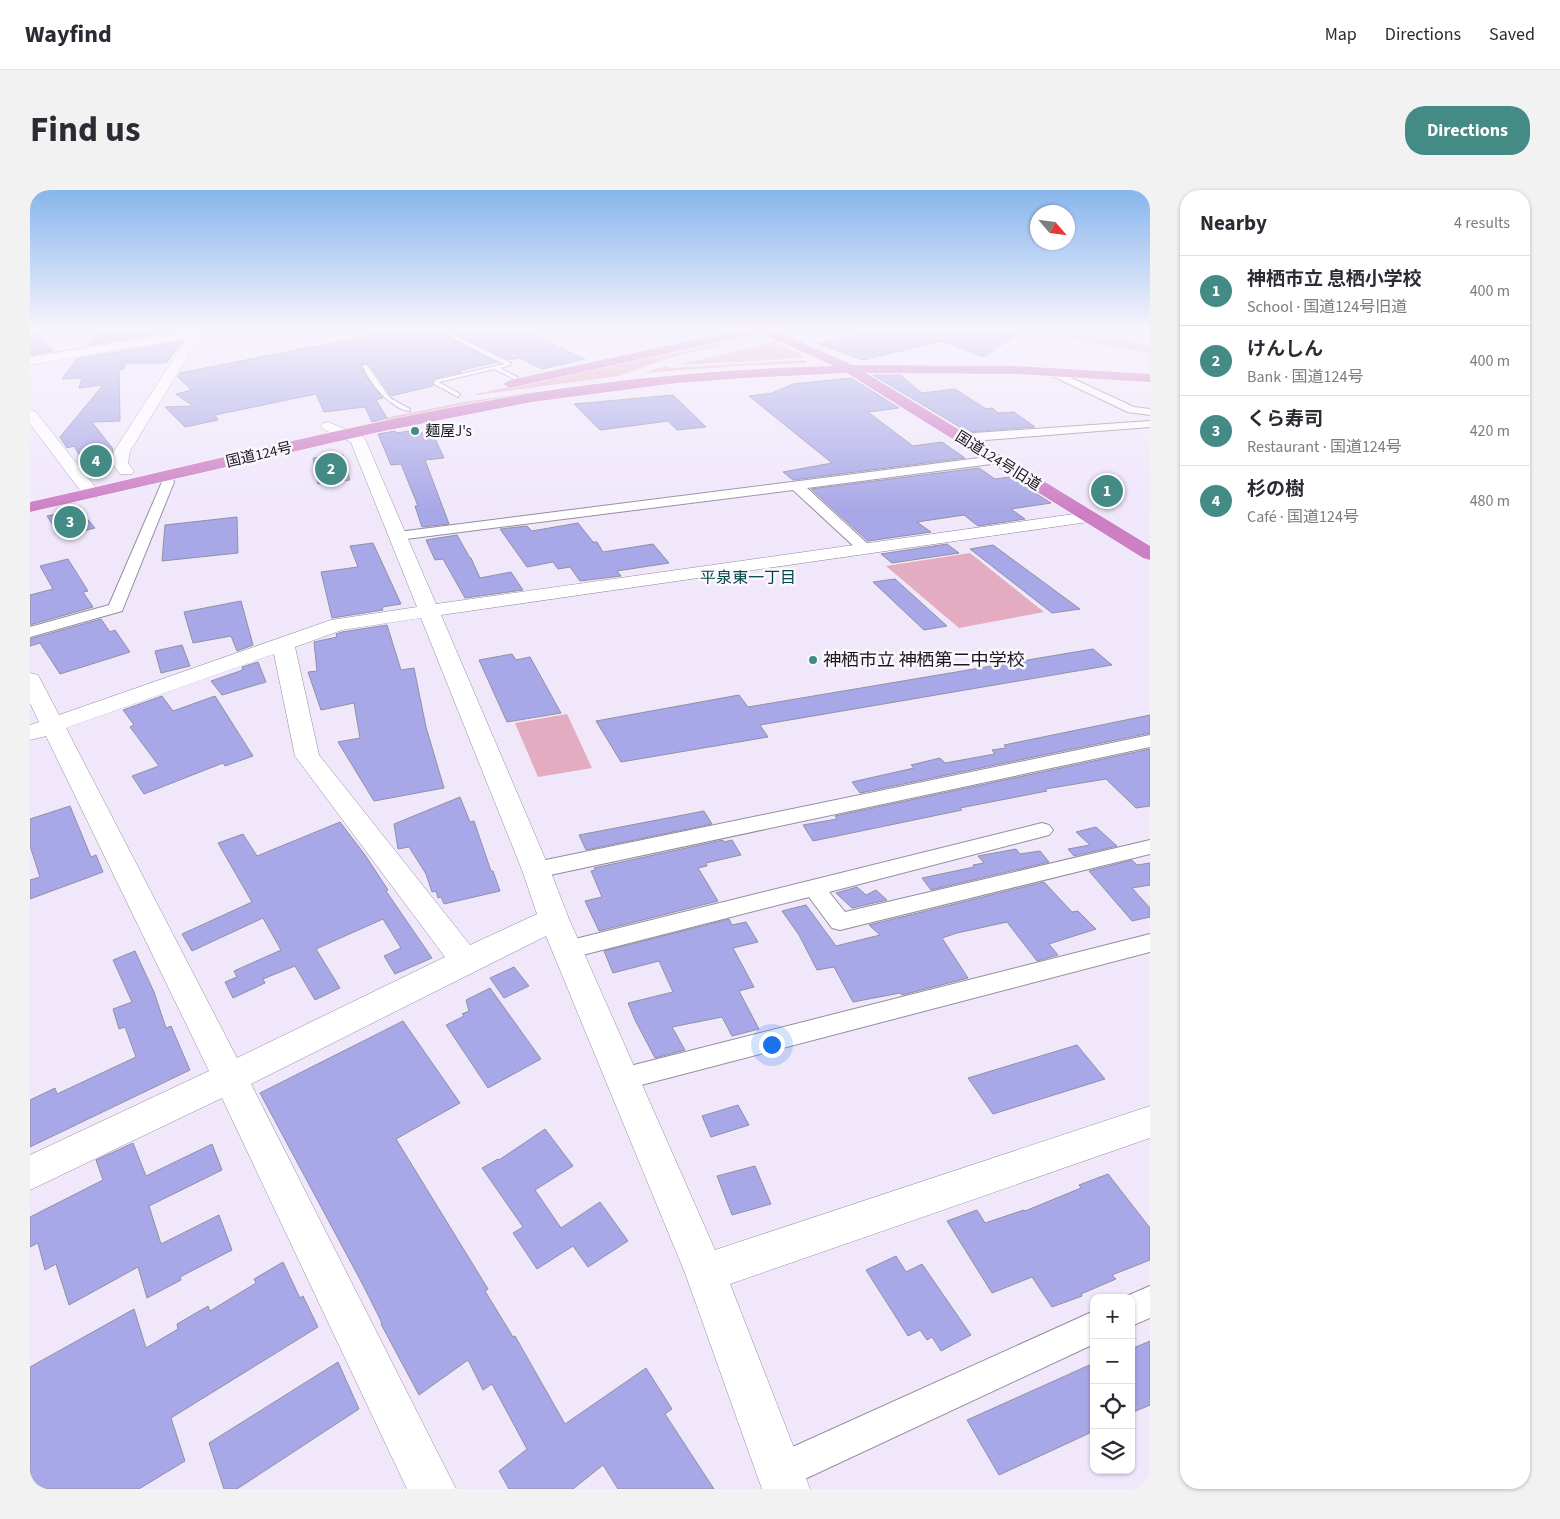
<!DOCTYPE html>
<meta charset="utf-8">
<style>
:root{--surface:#fff;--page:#f2f2f3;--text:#2b2b33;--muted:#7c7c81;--line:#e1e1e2;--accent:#448b86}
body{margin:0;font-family:"Source Sans 3","Noto Sans JP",sans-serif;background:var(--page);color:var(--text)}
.controls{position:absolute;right:15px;bottom:15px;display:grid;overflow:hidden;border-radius:10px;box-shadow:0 1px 4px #0004}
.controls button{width:45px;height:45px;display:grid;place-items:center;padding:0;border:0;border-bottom:1px solid var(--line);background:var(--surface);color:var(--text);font:25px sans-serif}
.compass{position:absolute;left:1000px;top:15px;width:45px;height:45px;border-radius:50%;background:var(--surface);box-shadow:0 1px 4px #0004;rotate:118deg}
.you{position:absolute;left:741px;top:854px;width:18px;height:18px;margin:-12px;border:4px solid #fff;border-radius:50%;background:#1a73e8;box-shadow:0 0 0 8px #1a73e833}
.badge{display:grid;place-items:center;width:32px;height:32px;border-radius:50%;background:var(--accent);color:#fff;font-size:16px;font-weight:700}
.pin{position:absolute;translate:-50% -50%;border:2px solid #fff;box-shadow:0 1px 5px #0006}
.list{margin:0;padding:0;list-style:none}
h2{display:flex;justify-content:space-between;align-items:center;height:65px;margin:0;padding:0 20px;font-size:21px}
h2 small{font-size:16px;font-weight:400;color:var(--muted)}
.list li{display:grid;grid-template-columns:32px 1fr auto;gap:15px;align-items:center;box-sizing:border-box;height:70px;padding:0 20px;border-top:1px solid var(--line)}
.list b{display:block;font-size:19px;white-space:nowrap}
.list p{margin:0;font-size:16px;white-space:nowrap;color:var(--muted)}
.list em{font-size:16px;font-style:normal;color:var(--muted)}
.icon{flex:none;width:28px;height:28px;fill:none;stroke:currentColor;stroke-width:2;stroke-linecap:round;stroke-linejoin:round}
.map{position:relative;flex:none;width:1120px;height:1299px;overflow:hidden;border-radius:20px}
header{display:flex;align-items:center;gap:30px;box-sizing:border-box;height:70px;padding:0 25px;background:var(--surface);border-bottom:1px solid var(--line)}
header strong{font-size:24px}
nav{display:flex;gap:28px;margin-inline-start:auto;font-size:18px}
.intro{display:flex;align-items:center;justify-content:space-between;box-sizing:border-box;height:120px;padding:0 30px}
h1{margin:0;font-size:35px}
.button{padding:12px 22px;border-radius:20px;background:var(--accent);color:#fff;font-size:18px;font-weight:700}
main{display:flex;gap:30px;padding:0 30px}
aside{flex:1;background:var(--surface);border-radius:20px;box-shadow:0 1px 4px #0004}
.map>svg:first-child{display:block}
.green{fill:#e4acc0}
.building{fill:#a8a7e7;stroke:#9091a4}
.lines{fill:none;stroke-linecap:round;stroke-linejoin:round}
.lane-casing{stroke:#968c9f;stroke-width:2}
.street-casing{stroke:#968c9f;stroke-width:2}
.secondary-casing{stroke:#968c9f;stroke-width:1}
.primary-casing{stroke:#fff;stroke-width:1}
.highway-casing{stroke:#fff;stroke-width:1}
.lane{fill:#fff;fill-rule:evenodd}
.street{fill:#fff;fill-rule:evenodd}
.secondary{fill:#fff;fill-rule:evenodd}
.primary{fill:#e0b2db;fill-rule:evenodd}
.highway{fill:#cc7fc3;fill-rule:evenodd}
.poi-dot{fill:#448b86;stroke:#faf7ff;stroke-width:2}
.labels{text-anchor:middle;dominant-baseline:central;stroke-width:5;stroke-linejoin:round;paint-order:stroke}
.far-poi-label{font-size:15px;fill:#1b171e;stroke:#faf7ff;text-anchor:start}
.far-street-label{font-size:15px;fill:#1b171e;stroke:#faf7ff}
.far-neighbourhood-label{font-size:16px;fill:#074845;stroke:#faf7ff}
.poi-label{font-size:18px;fill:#1b171e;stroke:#faf7ff;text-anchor:start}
</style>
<header>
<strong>Wayfind</strong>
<nav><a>Map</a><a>Directions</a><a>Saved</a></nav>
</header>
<div class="intro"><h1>Find us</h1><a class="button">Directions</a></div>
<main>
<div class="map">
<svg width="1120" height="1299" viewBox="0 0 1120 1299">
<rect width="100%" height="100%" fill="#f0e7fb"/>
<path class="green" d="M718,148H722L642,167L589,186L447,205L445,204Z
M744,152L773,165V168L648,175Z
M775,170L778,173L707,176L613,183L636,176L641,178Z
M504,202L507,204L430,216L358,230L355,228L435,212Z
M940,363L1014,422L929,438L856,376Z
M537,524L562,578L508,587L485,533Z"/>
<path class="building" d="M0,140H4L23,161L0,165Z
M75,140H147L57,155L68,142Z
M368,140H404L467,172L428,181L431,182L405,188L402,194L403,196L361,206L339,174L333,173L331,176L338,189L353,208L346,210L357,228L342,232L335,217L294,222L286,204L185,225L188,230L155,237L135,217L163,216L146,204L161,200L148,187L150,183Z
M418,140H492L555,169L512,179L490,168L479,170Z
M844,140H964L987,144L954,167L911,151L833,170L788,154Z
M153,151L136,173H96L94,179L89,180L90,231L62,232L83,259L81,267L76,275L58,280L44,256L37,258L30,247L73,195L49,198L52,188L32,189L47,169Z
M843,185H870L892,203L925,199L956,219L962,218L968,223L984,222L1005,237L938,242Z
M821,188L869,218L838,222L883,256L912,252L935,268L763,290L753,282L802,273L719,206L742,203L763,194Z
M643,205L676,237L647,240L638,231L570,240L544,214Z
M365,241L366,243L379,241L380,244L402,242L414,268L395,270L419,334L392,337L385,316H388L371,274L361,275L348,244Z
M313,265L320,290L288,294L283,268Z
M949,278L965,289L980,287L1021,313L981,319L995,329L948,336L934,325L887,332L901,342L838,351L781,299Z
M49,319L65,338L31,347L17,326Z
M207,327L208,363L132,371L135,335Z
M548,333L563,352H567L573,362L623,354L639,373L587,381L591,386L550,391L540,377L528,379L523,372L497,377L470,339L497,336L502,341Z
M427,345L440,368H441L450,388L481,382L493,400L435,408L413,369L405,370L396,350Z
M343,353L371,414L352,417L353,420L302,428L291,382L328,377L320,356Z
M917,354L929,363L862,373L851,364Z
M963,355L1050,419L1022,423L940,359Z
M38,369L58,401L53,402L63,417L0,435V405L23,399L10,376Z
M865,389L917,436L894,440L843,392Z
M211,411L223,455L207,461L201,446L163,453L154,422Z
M71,429L80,442L85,440L100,462L30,484L10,453L0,456V449Z
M357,435L371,480L384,478L396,537L414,598L344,611L308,552L330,548L324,513L291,520L278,482L287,481L284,452L307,447L306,444L312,442Z
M152,455L160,476L131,483L125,461Z
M1063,459L1082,475L730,535L738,547L591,572L566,531L709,505L718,517Z
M482,464L486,470L500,467L531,523L477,532L449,470Z
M228,472L236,492L192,505L181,491L210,481L213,479L212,477Z
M132,506L143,521L185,506L223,566L195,576L193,573L114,604L102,586L129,576L100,537L104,535L93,520Z
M1120,525V543L830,603L822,592L884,578L881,575L910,568L915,573L965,564L962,560L976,558L974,555Z
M1120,559V616L1106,618L1076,589L1015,599L1017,601L930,618L932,620L783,651L773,635L807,629L805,626Z
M430,607L440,632L444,631L461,681H463L470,701L414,714L411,707L408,708L406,701L402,702L396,684L379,657L368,659L364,634Z
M40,616L61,667L66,665L73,682L0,709V690L10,687L0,656V629Z
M674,621L682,634L556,660L549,645Z
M310,632L335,665L358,700L356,701L402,768L365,784L354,766L371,758L353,729L286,759L310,798L285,810L265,776L233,789L235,793L203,808L195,792L207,787L204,781L251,760L233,728L162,761L152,744L222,712L188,653L213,644L227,666Z
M1066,637L1087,656L1044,666L1038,659L1060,655L1046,642Z
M693,650L694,652L702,650L711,665L676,673L677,676L668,678L688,711L569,741L555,711L572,707L561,681L565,680L564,678Z
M986,659L990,664L1010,661L1019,672L901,700L892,688L944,677L943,675L954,673L948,666Z
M1102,670L1107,675L1120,673V695L1102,698L1120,718V727L1102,731L1059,681Z
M1014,692L1042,722L1048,721L1066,739L1019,754L1028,765L1007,771L977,732L927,743L912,748L938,788L872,805L870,803L823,812L804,777L787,780L769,745L752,721L776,715L806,756L850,745L839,735Z
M827,697L836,705L846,700L857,710L822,718L806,703Z
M699,729L702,735L716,732L728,752L703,758L724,797L709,801L729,839L702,846L692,827L642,837L655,860L625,868L605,830L598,813L643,802L629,771L583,783L574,761Z
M105,761L124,802L136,838L141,836L160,880L0,957V910L25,898L27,904L106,867L95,837L89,839L83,819L102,812L83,770Z
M484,777L499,796L474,808L460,788Z
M460,798L511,869L458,898L416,835L434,826L432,824L439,821L436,810Z
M373,831L430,913L366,949L458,1099L455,1101L483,1147L485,1146L535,1234L616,1178L642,1219L635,1224L684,1299H588L573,1275L543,1299H479L469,1281L497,1259L462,1194L453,1200L438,1170L389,1205L351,1134L352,1133L333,1095L230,903Z
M1047,855L1075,889L963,924L938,888Z
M708,915L719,935L681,947L672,926Z
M515,939L543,976L505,1000L531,1038L570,1012L598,1051L558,1077L543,1056L507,1079L483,1043L493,1037L452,978L468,969L469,970Z
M103,953L116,986L182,954L192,980L119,1016L131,1054L189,1025L202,1060L150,1087L151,1090L117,1108L108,1077L39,1115L26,1074L15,1080L8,1053L0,1057V1027L73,990L66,970Z
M725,976L741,1014L702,1025L687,986Z
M1078,984L1120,1038V1070L1082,1085L1086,1089L1051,1104L1052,1106L1022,1117L1002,1087L962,1103L917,1031L947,1020L955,1033L994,1020L995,1021L1051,998L1049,995Z
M866,1066L876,1082L892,1074L941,1145L911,1161L902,1147L897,1150L890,1140L878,1146L836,1080Z
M253,1072L270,1108L273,1106L288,1137L141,1228L155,1271L109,1299H0V1177L104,1119L116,1158L148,1139L147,1134L178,1116L180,1121L226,1093L224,1089Z
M1120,1151V1215L1101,1223V1159Z
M308,1172L329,1219L207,1299H194L179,1253Z
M1064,1173V1241L969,1285L937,1230Z"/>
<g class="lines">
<defs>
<path id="lane" d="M406,140H413L481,173V175L470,178L495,191L490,192L464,179L409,192L430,204L428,207L404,194L405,190L474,174Z
M1033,140H1039L1024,150H1020V148Z
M333,175H337L360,208L380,219V221C363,221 336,190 333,175Z"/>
<path id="street" d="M1022,179L1104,217L1120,219V225L1098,222L1018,184L1017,182L1018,180Z
M1120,231V237L930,252L924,248L930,244Z
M965,266L969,267L971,270L969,273L777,298L839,355L841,358L839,361H829L763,300L368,350L363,349L361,346L363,343L368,342Z
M135,282L140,283L144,292L92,421L0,447V437L79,415L132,292L129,286Z
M1120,545V557L506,688L498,685L495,680L498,675L506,672Z
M1012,633L1019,635L1023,640L1019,645L799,702L815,722L1120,650V664L810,740L802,738L779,707L537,769L529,766L525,760L529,754L537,751Z
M1120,744V762L592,900L583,897L579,889L583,881L592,878Z
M1120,1096V1128L1101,1136V1108H1092Z
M1064,1121V1154L762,1295L751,1299L736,1295L731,1282L736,1269Z"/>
<path id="secondary" d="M160,140H174L100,261L98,273L104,281L102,284H90L82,273L84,261L157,148L0,175V167Z
M0,220L5,221L67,299L70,303L67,307H55L0,234Z
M298,232L332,246L335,249L406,414L1058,322L1064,323L1067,327L1064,331L1058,332L411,425L520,680L539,729L685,1060L1120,916V948L700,1094L780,1299H732L655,1083L516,746L221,894L426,1299H377L192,908L0,1000V965L179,881L16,546L0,550V535L9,532L0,513V483L8,485L29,525L301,430L387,417L322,255L321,252L293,239L291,236L293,233ZM391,428L492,680L507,724L440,755L289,565L265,457L312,440ZM244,464L265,566L415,767L207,868L36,538Z"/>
<path id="primary" d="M749,140H773L771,143L744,149L738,145L740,142Z
M1004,140H1033L1120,155V163L1010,144Z"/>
<path id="highway" d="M709,140H745L822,175L985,176L1120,184V192L985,184L836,183L1120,356V370L1113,368L817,183L715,188L647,193L502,212L349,242L0,322V312C180,272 360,223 542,197C629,185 717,178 804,176L730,143L480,198L473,194L480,190Z"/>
</defs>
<use href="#lane" class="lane-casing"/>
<use href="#street" class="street-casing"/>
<use href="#secondary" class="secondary-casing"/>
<use href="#primary" class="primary-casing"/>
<use href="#highway" class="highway-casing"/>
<use href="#lane" class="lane"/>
<use href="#street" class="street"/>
<use href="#secondary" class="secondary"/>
<use href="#primary" class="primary"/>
<use href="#highway" class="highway"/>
</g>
<linearGradient id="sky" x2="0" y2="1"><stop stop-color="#87b6ec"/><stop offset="0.43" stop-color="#f8f4fd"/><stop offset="1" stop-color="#f8f4fd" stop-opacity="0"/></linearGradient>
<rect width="1120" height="322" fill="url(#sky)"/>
<g class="poi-dot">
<circle cx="385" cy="241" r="5"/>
<circle cx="783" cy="470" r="5"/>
</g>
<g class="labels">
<g class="far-poi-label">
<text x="395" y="241">麺屋J's</text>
</g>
<g class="far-street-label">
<text transform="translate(229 265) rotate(-13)">国道124号</text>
<text transform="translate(968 271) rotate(32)">国道124号旧道</text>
</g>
<g class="far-neighbourhood-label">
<text x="718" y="388">平泉東一丁目</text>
</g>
<g class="poi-label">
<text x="793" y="470">神栖市立 神栖第二中学校</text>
</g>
</g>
</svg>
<div class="controls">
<button>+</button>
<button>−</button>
<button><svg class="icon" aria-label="locate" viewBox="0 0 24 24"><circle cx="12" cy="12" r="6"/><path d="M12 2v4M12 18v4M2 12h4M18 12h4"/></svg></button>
<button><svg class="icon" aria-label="layers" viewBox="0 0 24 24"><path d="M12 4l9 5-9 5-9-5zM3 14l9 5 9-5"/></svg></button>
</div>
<svg class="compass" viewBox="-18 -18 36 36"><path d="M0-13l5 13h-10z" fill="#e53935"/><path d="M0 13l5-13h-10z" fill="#7c7c81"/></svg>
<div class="you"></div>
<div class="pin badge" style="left:1077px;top:301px">1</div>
<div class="pin badge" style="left:301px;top:279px">2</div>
<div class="pin badge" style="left:40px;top:332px">3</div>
<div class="pin badge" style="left:66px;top:271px">4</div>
</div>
<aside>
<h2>Nearby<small>4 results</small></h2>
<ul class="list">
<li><span class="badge">1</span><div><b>神栖市立 息栖小学校</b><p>School · 国道124号旧道</p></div><em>400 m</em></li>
<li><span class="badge">2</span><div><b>けんしん</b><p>Bank · 国道124号</p></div><em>400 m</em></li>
<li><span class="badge">3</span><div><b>くら寿司</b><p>Restaurant · 国道124号</p></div><em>420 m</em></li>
<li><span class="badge">4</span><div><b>杉の樹</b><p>Café · 国道124号</p></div><em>480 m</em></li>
</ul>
</aside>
</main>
